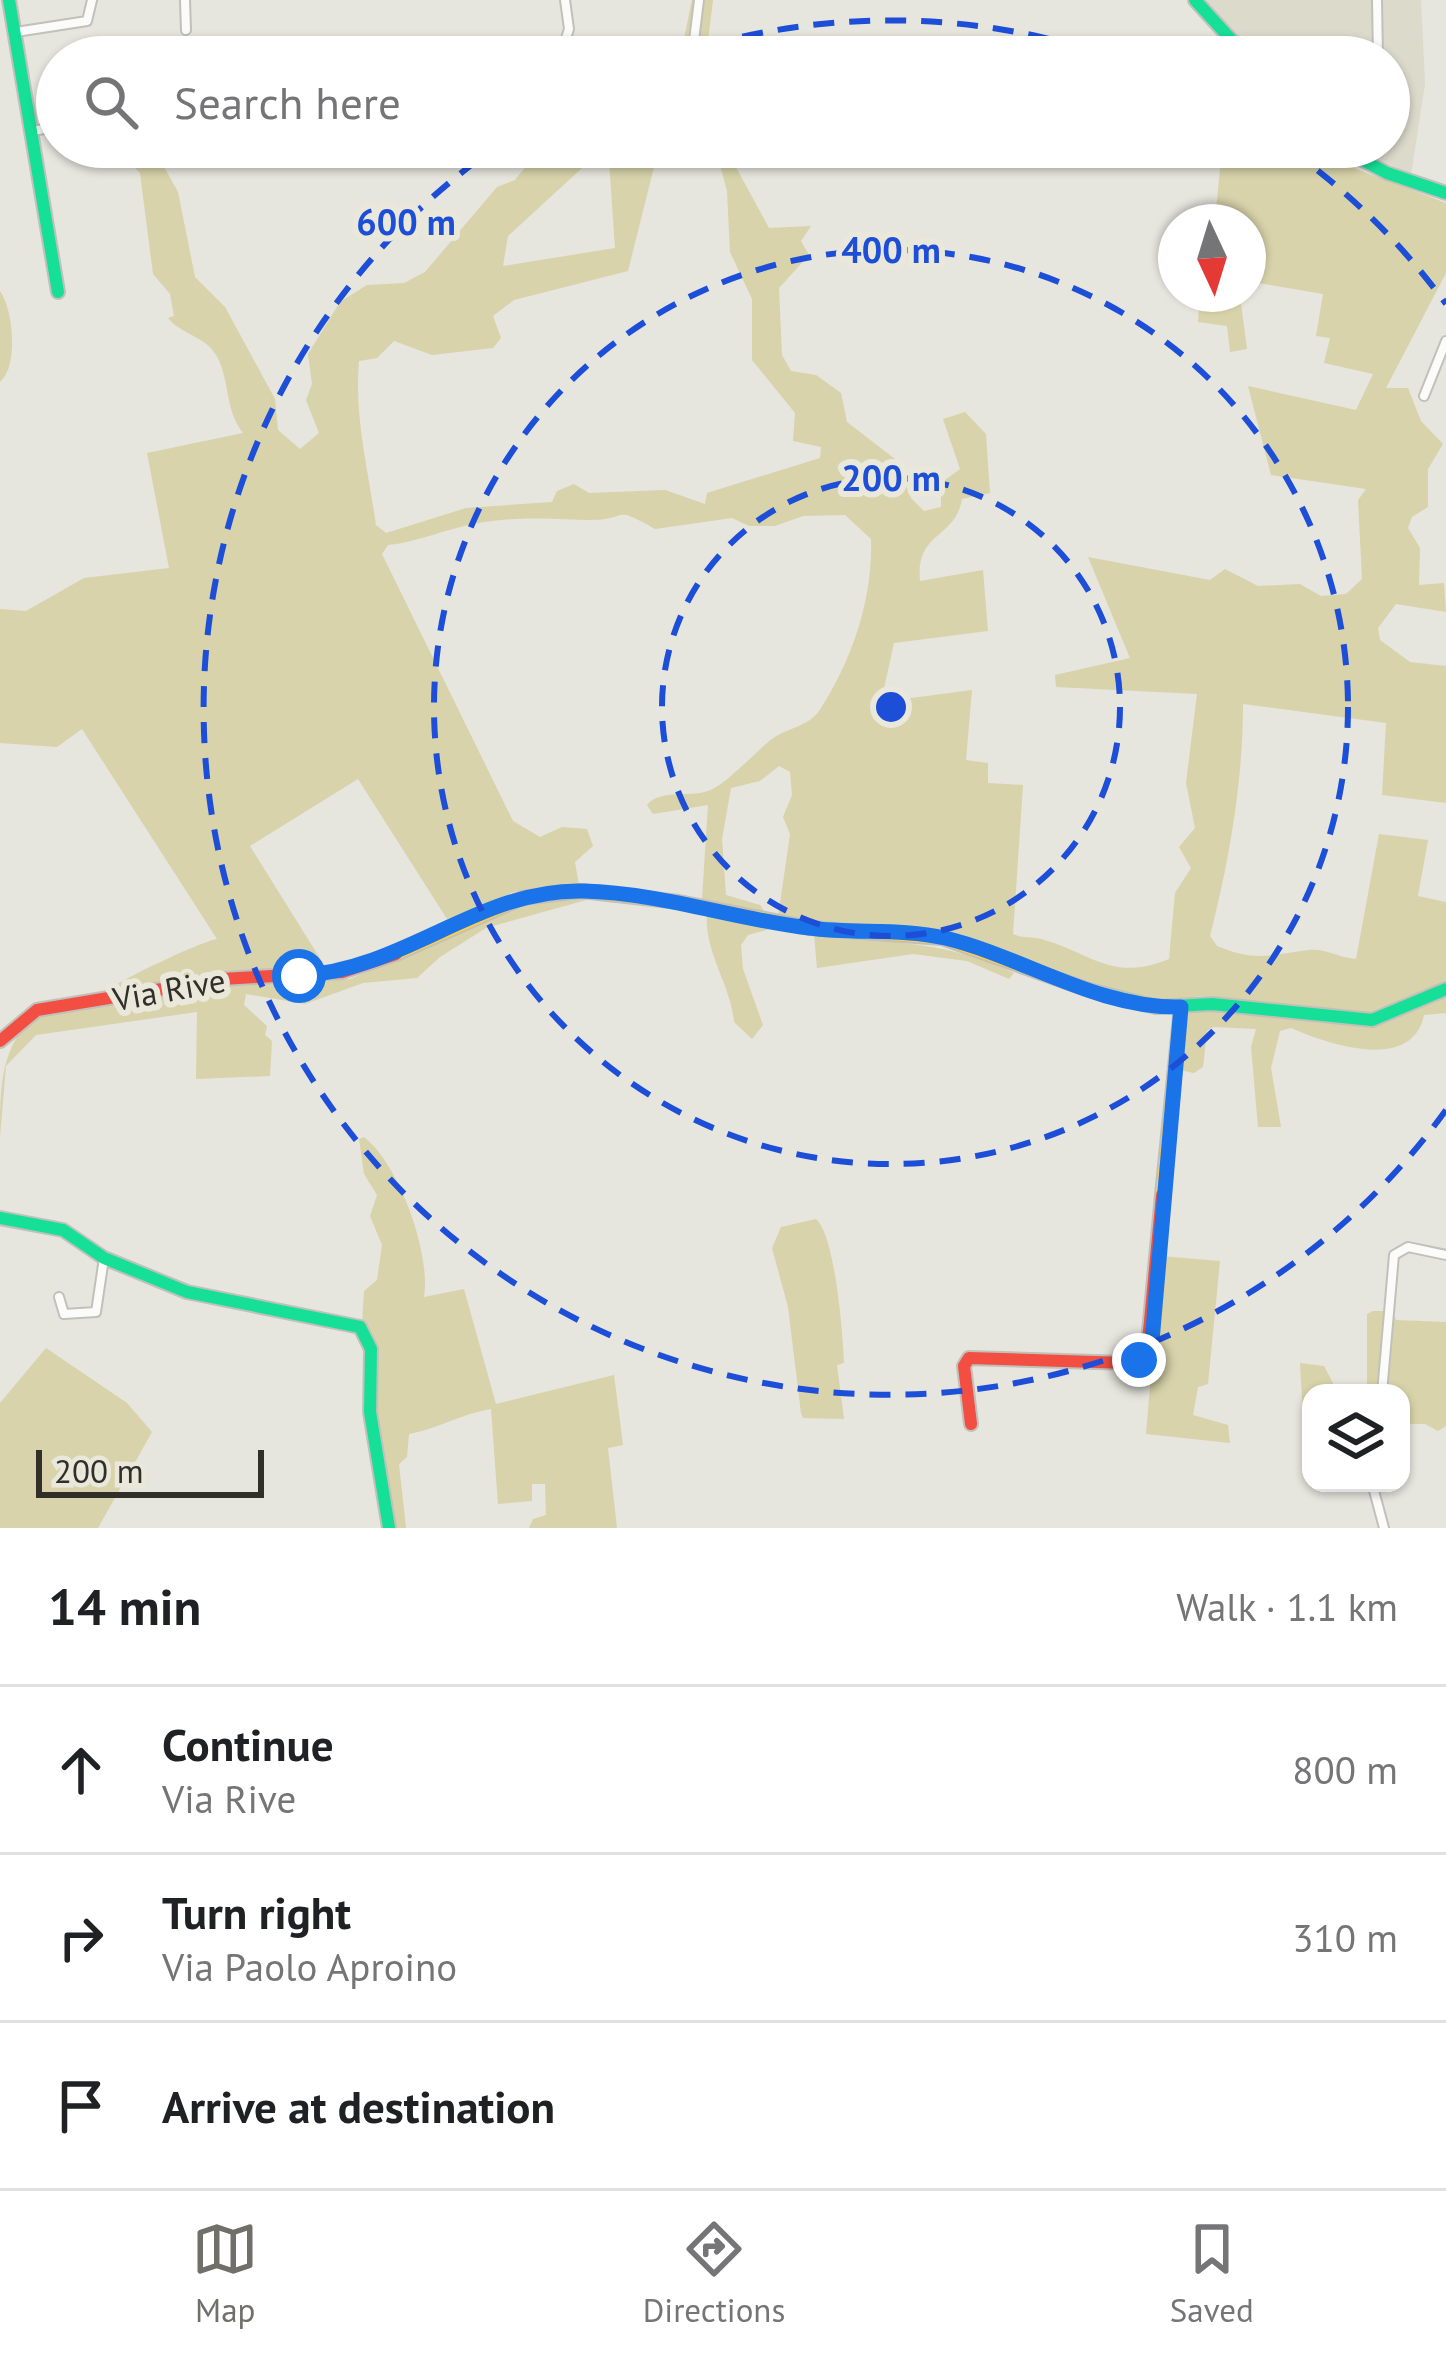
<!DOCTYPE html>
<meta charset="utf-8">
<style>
body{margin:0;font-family:"PT Sans",sans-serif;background:#f2f2f2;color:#202124}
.controls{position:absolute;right:36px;bottom:36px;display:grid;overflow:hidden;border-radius:24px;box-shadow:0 3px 9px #0004}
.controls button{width:108px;height:108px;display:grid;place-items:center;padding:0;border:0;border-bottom:3px solid #e0e0e0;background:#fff;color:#202124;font:60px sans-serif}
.compass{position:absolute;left:1158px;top:204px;width:108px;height:108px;border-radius:50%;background:#fff;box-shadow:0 3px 9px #0004;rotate:176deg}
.scale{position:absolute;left:36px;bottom:30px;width:228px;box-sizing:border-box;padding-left:12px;border:6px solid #302f2a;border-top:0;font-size:33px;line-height:42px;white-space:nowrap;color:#302f2a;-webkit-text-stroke:9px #e9e8db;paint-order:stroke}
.stop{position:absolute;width:36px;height:36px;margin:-27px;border:9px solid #1a73e8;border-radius:50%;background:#fff}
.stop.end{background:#1a73e8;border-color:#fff;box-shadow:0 3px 12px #0008}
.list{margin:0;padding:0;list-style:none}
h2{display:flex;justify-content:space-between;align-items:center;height:156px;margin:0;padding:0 48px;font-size:51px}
h2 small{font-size:39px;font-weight:400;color:#757577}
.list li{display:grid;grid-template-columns:78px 1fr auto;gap:36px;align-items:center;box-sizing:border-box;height:168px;padding:0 48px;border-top:3px solid #e0e0e0}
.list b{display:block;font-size:45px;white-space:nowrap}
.list p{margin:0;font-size:39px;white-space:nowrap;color:#757577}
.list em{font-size:39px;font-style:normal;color:#757577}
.icon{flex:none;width:66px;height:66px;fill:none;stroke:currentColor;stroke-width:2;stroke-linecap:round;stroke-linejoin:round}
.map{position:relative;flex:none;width:1446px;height:1528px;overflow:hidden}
.search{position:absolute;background:#fff;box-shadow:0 3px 9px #0004;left:36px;right:36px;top:36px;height:132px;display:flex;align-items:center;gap:30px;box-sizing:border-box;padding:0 42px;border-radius:66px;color:#757577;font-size:45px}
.sheet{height:660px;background:#fff}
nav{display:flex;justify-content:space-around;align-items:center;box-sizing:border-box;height:168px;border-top:3px solid #e0e0e0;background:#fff;font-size:33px;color:#757577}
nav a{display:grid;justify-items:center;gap:6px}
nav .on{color:#706f69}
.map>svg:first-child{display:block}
.built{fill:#dcdacb}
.green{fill:#d8d3aa}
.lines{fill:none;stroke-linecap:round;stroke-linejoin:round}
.street-casing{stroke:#c1c0bb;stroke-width:12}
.fast-casing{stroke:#c1c0bb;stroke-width:16}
.slow-casing{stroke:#c1c0bb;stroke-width:16}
.jam-casing{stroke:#c1c0bb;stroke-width:16}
.street{stroke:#fbfbfa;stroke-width:8}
.fast{stroke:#16e098;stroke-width:12}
.slow{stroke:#ffcf43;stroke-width:12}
.jam{stroke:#f24e42;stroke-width:12}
.route{stroke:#1a73e8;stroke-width:15}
.ring{fill:none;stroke:#1d4ed8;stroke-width:6;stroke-dasharray:21 15}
.labels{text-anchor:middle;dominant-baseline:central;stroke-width:12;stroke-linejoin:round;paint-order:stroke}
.street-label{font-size:33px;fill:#302f2a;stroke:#e9e8db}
.centre{fill:#1d4ed8;stroke:#e9e8db;stroke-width:6}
.ring-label{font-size:36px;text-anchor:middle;font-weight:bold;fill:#1d4ed8;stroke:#e9e8db;stroke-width:12;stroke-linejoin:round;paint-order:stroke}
</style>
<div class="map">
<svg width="1446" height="1528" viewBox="0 0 1446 1528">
<rect width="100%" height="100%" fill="#e6e5de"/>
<!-- built -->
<polygon class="built" points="1206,0 1421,0 1425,84 1411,175 1353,147 1389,147 1389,57 1258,57"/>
<!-- green -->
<g class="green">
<polygon points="692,0 713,0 706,57 672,57 682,48"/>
<path d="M114,147H153L178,192L195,277L225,307L275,399L278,430L300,449L319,433L306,400L312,384L308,354L340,302L367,285L404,283L425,272L497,187L515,180L541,147H605L508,236L503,266L615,248L608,147H659L628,271L514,300L493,316L501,338L493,348L432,355L394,341L377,358L359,361C354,416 368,469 376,525L386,533L466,508L552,502L557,491L574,484L589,493L665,490L705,504L707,493L820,458L821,447L793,441L795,413L752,360V299L730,252L727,191L715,147H725L769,228L811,226L801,241L809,255L779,288L782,355L791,371L816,375L841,393L847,422L895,459L911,498L924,511L941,507V483L960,469L943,419L965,412L986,434L990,493L962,499C955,540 915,531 920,581L983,570L988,631L894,643L881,702L972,690L966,760L988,763V783L1023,785L1013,934C1023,939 1031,936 1041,939C1090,952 1112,983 1169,959L1175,893L1191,868L1179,847L1195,828L1186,783L1197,694L1056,687L1055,675L1130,658L1088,557L1210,580L1225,569L1258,586L1300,584L1321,596L1346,594L1362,579L1358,500L1366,489L1271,475L1248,386L1356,410L1373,374L1324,363L1330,338L1316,336L1323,294L1258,283L1248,293V222H1215L1222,147H1323L1354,168L1446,203V273L1386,388H1408L1421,421L1443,444L1428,469V507L1412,517L1408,528L1420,548L1419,585L1444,583L1446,612L1396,604L1378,628L1380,640L1410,662L1446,666V803L1382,795L1386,723L1243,704C1243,783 1229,861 1210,936L1217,946C1257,963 1272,954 1309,950C1325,948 1340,958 1356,959L1379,834L1428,840L1418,896L1446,902V981L1367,1013L1202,996L1155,1001L1040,968L966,937L778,917L790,834L783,817L792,795L790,772L779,766L760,781L731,788L722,839L726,895L760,905L766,914L702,899L708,805L653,814L647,805C662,788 688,798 708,791C726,785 755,752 772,739C785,729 809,726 819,711C852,661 873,599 871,539L845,515L803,516L775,526H749L732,518L655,529C609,503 631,521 588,520C546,519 521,516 478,523C448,528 419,542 388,545L382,554L513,821L540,837L562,827L587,829L593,846L575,862L579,885L517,891L447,919L358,779L250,846L326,968L218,971L107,992C114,982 205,940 217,939L82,729L57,747L0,743V609L26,611L84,578L169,568L147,453L243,433C223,407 231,376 214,352C203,336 181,334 168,318L174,316L170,294L153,274L140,173Z"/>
<path d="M0,291C13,309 19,366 0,382Z"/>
<polygon points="1200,294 1246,294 1241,303 1247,349 1230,352 1227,326 1198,322"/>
<path d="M564,898L590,899L486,928L440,957L417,978L363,983L305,1004L246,994L244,1005L267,1026L265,1035L272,1041L270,1076L196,1079L197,1012L36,1035L6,1066L0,1137C0,1089 0,1049 33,1017L220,984L350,979L520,904Z"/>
<path d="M707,914L770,929L748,935L741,945L743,969L763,1025L752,1039L734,1022C731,985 704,952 707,914Z"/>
<path d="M814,935C885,942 950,941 1014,973L1009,979L967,961L913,954L817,968Z"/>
<path d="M1446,996V1013L1424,1015C1412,1074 1325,1043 1291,1028L1280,1031L1271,1068L1281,1127H1258L1251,1047L1256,1029L1213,1027L1207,1031L1203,1067L1194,1073L1179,1070L1183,1012H1241L1367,1026Z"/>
<path d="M364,1137C399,1164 431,1253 424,1297L464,1289L496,1404L614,1375L623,1445L608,1448L617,1528H529L533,1519L546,1515L545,1484H532V1501L498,1504L491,1409C458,1415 440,1428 409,1434L407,1457L399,1464L406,1528H390L362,1325L364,1291L377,1280L382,1245L370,1216L377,1195L364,1174L359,1139Z"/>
<path d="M816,1219C835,1235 843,1334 844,1363L837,1365L844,1419L803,1418L801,1413L788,1307L772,1248L781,1227Z"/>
<polygon points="1161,1256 1220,1261 1208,1384 1198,1387 1193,1415 1228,1425 1230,1443 1146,1434"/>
<polygon points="1373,1311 1392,1311 1396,1320 1446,1322 1446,1426 1438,1431 1425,1424 1401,1424 1401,1393 1367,1393 1367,1314"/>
<polygon points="46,1348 127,1403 152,1432 98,1528 0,1528 0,1403"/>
<polygon points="1300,1363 1324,1366 1334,1385 1346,1393 1311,1393 1311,1415 1303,1415"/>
</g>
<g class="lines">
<defs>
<g id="street">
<polyline points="185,0 186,30"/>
<polyline points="1377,0 1378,57"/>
<polyline points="16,32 87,21 92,0"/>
<polyline points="560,57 569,29 565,0"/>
<polyline points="692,57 699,0"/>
<polyline points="32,131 57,127"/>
<polyline points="1424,396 1446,341"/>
<polyline points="59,1297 64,1314 96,1312 104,1258"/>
<polyline points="1382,1393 1394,1255 1408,1247 1446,1255"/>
<polyline points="1372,1483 1384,1528"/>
</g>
<g id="fast">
<polyline points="9,0 58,292"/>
<polyline points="1195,0 1247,57"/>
<polyline points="1338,147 1387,173 1446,193"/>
<polyline points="1089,990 1156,1007 1212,1004 1372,1020 1446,989"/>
<polyline points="0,1218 63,1230 104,1258 187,1292 360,1327 371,1349 370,1412 389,1528"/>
</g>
<g id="slow">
<polyline points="396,954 522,898 581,891 679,902 810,928 942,938 1089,990"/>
<polyline points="1162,1195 1181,1007"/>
</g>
<g id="jam">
<polyline points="0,1041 37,1010 222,979 342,972 396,954"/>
<polyline points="971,1424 964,1366 969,1358 1127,1363 1147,1352 1162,1195"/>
</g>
</defs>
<!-- street casing -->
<use href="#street" class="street-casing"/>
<!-- fast casing -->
<use href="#fast" class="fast-casing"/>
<!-- slow casing -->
<use href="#slow" class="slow-casing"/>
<!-- jam casing -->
<use href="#jam" class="jam-casing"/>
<!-- street -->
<use href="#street" class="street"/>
<!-- fast -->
<use href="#fast" class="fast"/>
<!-- slow -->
<use href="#slow" class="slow"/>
<!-- jam -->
<use href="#jam" class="jam"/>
</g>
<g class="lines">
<!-- route -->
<path class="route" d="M299,976C408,969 479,888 584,891C661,893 733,919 809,928C854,934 901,928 945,938C1024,957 1097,1009 1181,1007L1152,1341L1139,1360"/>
</g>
<!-- distance rings -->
<g class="ring">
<circle cx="891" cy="707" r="229"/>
<circle cx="891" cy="707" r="457"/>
<path d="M1446 1110A686 686 0 1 1 493 149M673 56A686 686 0 0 1 1109 56M1289 149A686 686 0 0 1 1446 304"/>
</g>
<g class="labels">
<!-- street labels -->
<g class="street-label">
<text transform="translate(169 989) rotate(-10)">Via Rive</text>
</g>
</g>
<circle cx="891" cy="707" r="18" class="centre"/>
<g class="ring-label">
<text x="406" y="235">600 m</text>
<text x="891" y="263">400 m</text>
<text x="891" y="491">200 m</text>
</g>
</svg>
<div class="controls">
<button><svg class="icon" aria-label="layers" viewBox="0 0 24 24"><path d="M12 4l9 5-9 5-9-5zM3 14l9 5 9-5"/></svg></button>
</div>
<svg class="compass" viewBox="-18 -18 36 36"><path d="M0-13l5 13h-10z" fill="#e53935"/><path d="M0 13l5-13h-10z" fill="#757577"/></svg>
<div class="scale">200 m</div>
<div class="stop" style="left:299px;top:976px"></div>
<div class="stop end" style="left:1139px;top:1360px"></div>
<div class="search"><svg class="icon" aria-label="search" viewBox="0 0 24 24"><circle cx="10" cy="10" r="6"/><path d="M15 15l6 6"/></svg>Search here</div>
</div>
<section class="sheet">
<h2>14 min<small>Walk · 1.1 km</small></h2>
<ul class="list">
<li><svg class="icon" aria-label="ahead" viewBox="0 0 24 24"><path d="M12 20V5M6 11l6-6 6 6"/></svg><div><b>Continue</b><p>Via Rive</p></div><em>800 m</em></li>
<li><svg class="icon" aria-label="right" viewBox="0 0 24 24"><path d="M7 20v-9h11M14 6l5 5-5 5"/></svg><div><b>Turn right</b><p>Via Paolo Aproino</p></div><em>310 m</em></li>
<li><svg class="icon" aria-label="arrive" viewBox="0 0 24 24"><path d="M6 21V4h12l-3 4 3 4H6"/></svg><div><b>Arrive at destination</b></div></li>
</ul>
</section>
<nav>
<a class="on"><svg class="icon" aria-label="map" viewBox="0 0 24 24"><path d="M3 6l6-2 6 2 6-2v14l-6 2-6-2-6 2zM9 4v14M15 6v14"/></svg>Map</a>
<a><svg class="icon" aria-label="directions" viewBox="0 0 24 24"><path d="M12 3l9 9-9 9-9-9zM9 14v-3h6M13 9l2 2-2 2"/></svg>Directions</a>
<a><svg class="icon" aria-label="saved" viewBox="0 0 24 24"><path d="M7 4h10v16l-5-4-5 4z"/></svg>Saved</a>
</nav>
